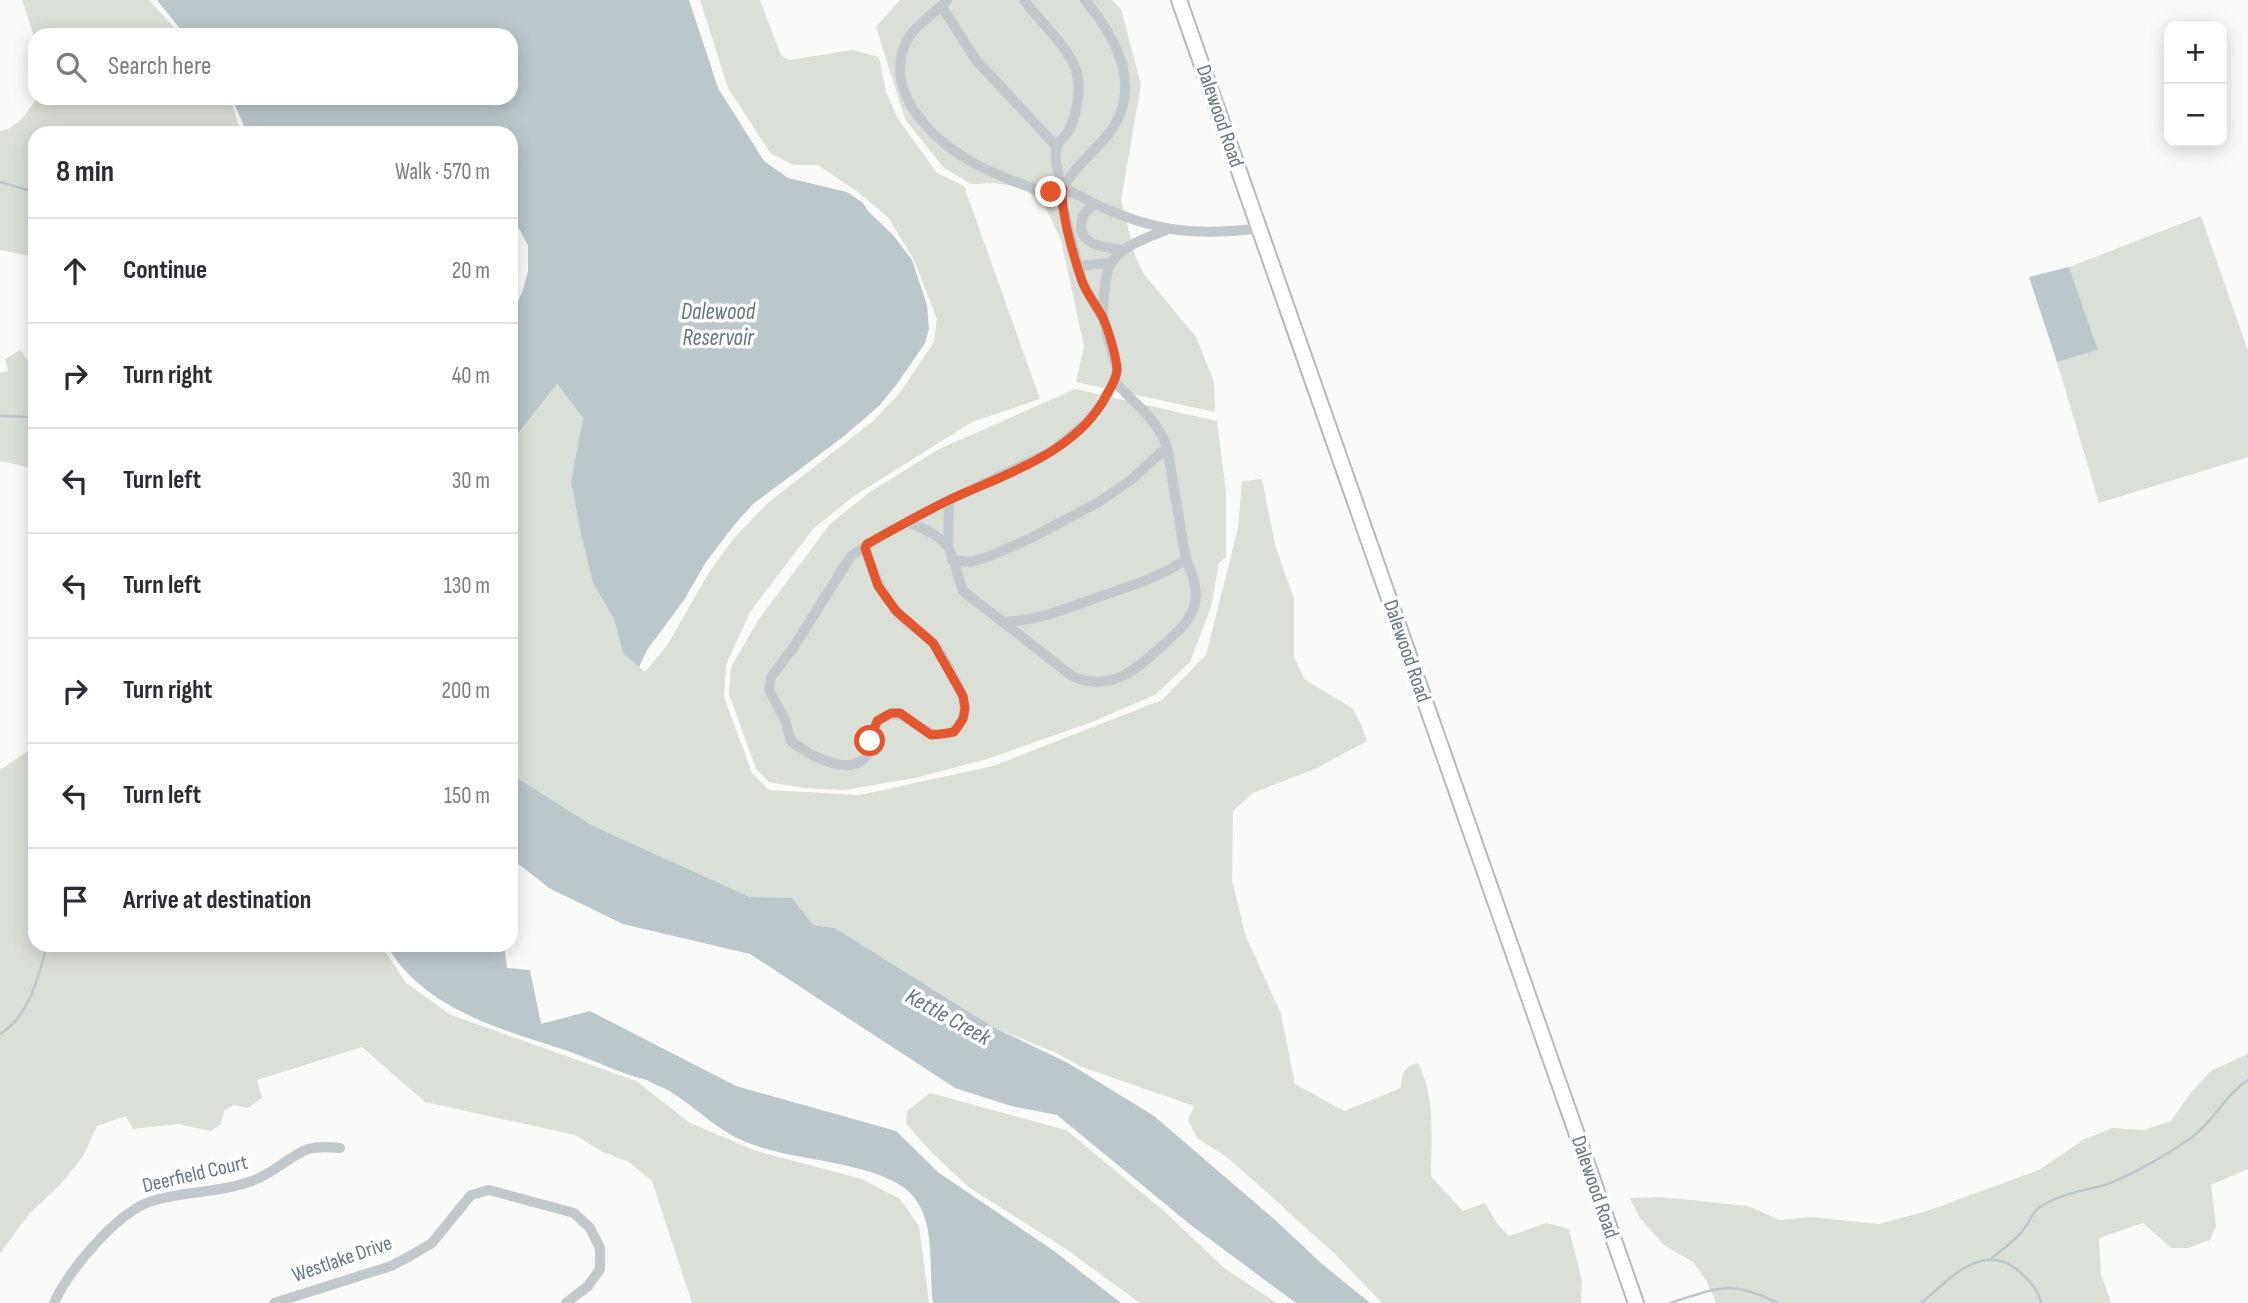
<!DOCTYPE html>
<meta charset="utf-8">
<style>
body{margin:0;font-family:"Sofia Sans Condensed",sans-serif;background:#f2f2f3;color:#2b2b33}
.controls{position:absolute;right:21px;top:21px;display:grid;overflow:hidden;border-radius:14px;box-shadow:0 4px 18px #0003}
.controls button{width:63px;height:63px;display:grid;place-items:center;padding:0;border:0;border-bottom:2px solid #e1e1e2;background:#fff;color:#2b2b33;font:35px sans-serif}
.stop{position:absolute;width:21px;height:21px;margin:-16px;border:5px solid #e4572e;border-radius:50%;background:#fff}
.stop.end{background:#e4572e;border-color:#fff;box-shadow:0 2px 7px #0008}
.list{margin:0;padding:0;list-style:none}
h2{display:flex;justify-content:space-between;align-items:center;height:91px;margin:0;padding:0 28px;font-size:30px}
h2 small{font-size:23px;font-weight:400;color:#7c7c81}
.list li{display:grid;grid-template-columns:46px 1fr auto;gap:21px;align-items:center;box-sizing:border-box;height:105px;padding:0 28px;border-top:2px solid #e1e1e2}
.list b{display:block;font-size:26px;white-space:nowrap}
.list em{font-size:23px;font-style:normal;color:#7c7c81}
.icon{flex:none;width:38px;height:38px;fill:none;stroke:currentColor;stroke-width:2;stroke-linecap:round;stroke-linejoin:round}
.map{position:relative;flex:none;width:2248px;height:1303px;overflow:hidden}
.search{position:absolute;background:#fff;box-shadow:0 4px 18px #0003;left:28px;top:28px;width:490px;height:77px;display:flex;align-items:center;gap:18px;box-sizing:border-box;padding:0 24px;border-radius:21px;color:#7c7c81;font-size:26px}
.panel{position:absolute;background:#fff;box-shadow:0 4px 18px #0003;left:28px;top:126px;width:490px;height:826px;border-radius:21px}
.map>svg:first-child{display:block}
.green{fill:#dadfd7}
.water{fill:#bbc7cb}
.lines{fill:none;stroke-linecap:round;stroke-linejoin:round}
.stream{stroke:#bbc7cb;stroke-width:2.5}
.secondary-casing{stroke:#b3babf;stroke-width:18}
.street{stroke:#c3c8cc;stroke-width:10}
.secondary{stroke:#fff;stroke-width:14}
.route{stroke:#e4572e;stroke-width:9}
.labels{text-anchor:middle;dominant-baseline:central;stroke-width:7;stroke-linejoin:round;paint-order:stroke}
.street-label{font-size:21px;fill:#657683;stroke:#fff}
.water-label{font-size:23px;font-style:italic;fill:#60757c;stroke:#fff}
</style>
<div class="map">
<svg width="2248" height="1303" viewBox="0 0 2248 1303">
<rect width="100%" height="100%" fill="#fafaf8"/>
<!-- green -->
<g class="green">
<polygon points="22,0 149,0 181,35 35,35 35,39"/>
<path d="M700,0H760L781,55L789,60L852,50L879,57L886,92L898,119L937,173L964,186L1040,399L972,422L854,496L813,529L750,612L726,665L724,697L752,773L769,790L860,795L993,766L1162,700L1206,655L1238,528L1242,481L1262,479L1275,545L1294,599V656L1304,679L1352,708L1360,722L1367,741L1317,768L1253,793L1233,811L1232,880L1245,934L1281,1014L1295,1084L1344,1111L1401,1088C1402,1074 1403,1067 1418,1063C1436,1097 1431,1139 1431,1176L1463,1211L1485,1203L1498,1225L1509,1236L1547,1223L1569,1229L1582,1281L1581,1303H1382L1333,1252L1227,1157L1197,1138L1188,1120L1194,1106L1082,1067L1054,1052L993,1027L835,928L813,925L792,898L750,897L593,826L511,774V444L557,384L583,418L571,481L593,583L614,619L623,653L645,672L668,644L708,574L734,538L769,502L872,422L899,394L934,342L937,319L914,260L888,217L859,193L818,165H794L771,154L728,88Z"/>
<polygon points="900,0 1112,0 1121,9 1141,85 1121,200 1135,255 1143,273 1196,337 1214,382 1215,412 1076,382 1084,346 1061,240 1043,202 1022,188 996,183 971,184 944,168 905,119 876,27"/>
<path d="M36,98H230L241,133H35V257L0,250V131C16,129 29,112 36,98Z"/>
<polygon points="2201,216 2248,351 2248,457 2099,503 2057,362 2098,350 2069,267"/>
<polygon points="20,350 29,362 35,361 35,469 0,461 0,373 8,371 5,359"/>
<polygon points="1075,389 1217,421 1226,493 1226,557 1219,563 1211,607 1190,662 1155,695 1092,722 987,759 915,778 844,790 803,788 769,782 756,769 729,694 731,667 759,619 830,524 870,492 939,449"/>
<polygon points="35,746 35,945 381,945 406,983 451,1015 636,1081 690,1123 756,1151 862,1179 900,1199 919,1226 929,1303 692,1303 652,1181 629,1162 601,1151 575,1135 425,1102 362,1047 257,1080 262,1098 248,1108 234,1105 224,1111 221,1124 211,1131 178,1124 133,1129 126,1116 97,1126 83,1156 60,1185 30,1213 0,1253 0,770"/>
<polygon points="2248,1054 2248,1169 2211,1185 2216,1226 2210,1240 2188,1248 2171,1248 2143,1223 2099,1238 2101,1274 2111,1303 1716,1303 1706,1280 1693,1262 1665,1246 1640,1218 1630,1198 1661,1197 1748,1206 1780,1220 1812,1217 1879,1224 1927,1211 2039,1170 2083,1140 2112,1128 2144,1130 2171,1121 2192,1091 2212,1070"/>
<polygon points="930,1093 1066,1130 1164,1211 1224,1268 1277,1303 1140,1303 1063,1247 970,1188 931,1152 906,1123 907,1111"/>
</g>
<!-- water -->
<g class="water">
<polygon points="157,0 689,0 718,88 764,161 788,178 847,192 863,203 868,211 893,235 912,260 927,305 929,329 925,343 897,384 879,406 843,437 753,504 735,524 706,562 684,600 647,650 639,667 623,653 614,619 593,583 581,534 571,481 583,418 557,384 511,443 511,317 523,290 528,271 528,246 520,230 511,221 511,133 247,133 232,98 511,98 511,35 185,35"/>
<polygon points="2069,267 2098,350 2057,362 2029,277"/>
<polygon points="511,774 593,826 750,897 792,898 813,925 835,928 993,1027 1068,1063 1154,1116 1273,1218 1322,1264 1370,1303 1296,1303 1192,1226 1057,1115 1011,1106 955,1088 750,954 623,924 549,888 511,858"/>
<path d="M387,945H504L507,968L530,970L541,1024L590,1011L736,1086L896,1131L939,1173L1054,1251L1121,1303H933C928,1269 937,1223 912,1195C901,1182 876,1173 860,1169C822,1158 783,1157 746,1142C716,1130 694,1105 666,1089C660,1086 653,1084 647,1080C617,1073 591,1058 562,1049C499,1029 421,1007 387,945Z"/>
</g>
<g class="lines">
<!-- stream -->
<g class="stream">
<polyline points="0,182 35,192"/>
<polyline points="0,416 35,417"/>
<path d="M0,1034C29,1017 39,975 47,945"/>
<path d="M1992,1258C2003,1249 2016,1240 2024,1229C2030,1222 2032,1212 2040,1207C2058,1195 2081,1191 2101,1186C2126,1179 2170,1153 2192,1137C2214,1121 2225,1095 2248,1080"/>
<path d="M1670,1303C1718,1288 1730,1279 1778,1303"/>
<path d="M1921,1303C1949,1280 1983,1239 2020,1272C2029,1280 2039,1290 2041,1303"/>
</g>
<defs>
<polyline id="secondary" points="1179,0 1636,1303"/>
</defs>
<!-- secondary casing -->
<use href="#secondary" class="secondary-casing"/>
<!-- street -->
<g class="street">
<path d="M947,0C936,13 918,22 909,37C876,93 942,151 990,171C1006,178 1034,191 1051,192C1056,192 1060,188 1066,190C1076,193 1086,199 1095,204"/>
<path d="M1024,0C1039,21 1068,46 1076,70C1082,87 1077,112 1070,128C1067,135 1060,140 1057,146C1053,159 1059,176 1063,189"/>
<polyline points="942,7 976,60 1057,147"/>
<path d="M1123,250C1114,248 1103,248 1094,244C1074,235 1079,214 1095,204C1153,231 1196,237 1259,228"/>
<polyline points="1078,266 1109,263"/>
<path d="M1103,319C1104,258 1109,252 1166,230"/>
<path d="M1114,381C1133,402 1158,420 1167,447"/>
<path d="M909,522C921,528 940,535 948,547C955,558 958,579 963,591L1072,676C1110,693 1136,670 1163,645C1175,634 1188,624 1194,607C1199,591 1193,574 1186,560L1167,447L1132,479L1099,502L1031,538L988,557L970,562L952,560"/>
<polyline points="948,547 949,500"/>
<path d="M865,548C873,571 880,591 896,610C906,622 920,631 932,642C940,649 962,691 964,702C966,712 963,719 958,727C953,732 951,733 944,734C919,739 907,703 883,718C876,722 874,727 871,735C870,740 870,750 867,755C851,779 807,754 791,741L785,720L769,690L771,677L793,648L851,556L884,534L947,501L1052,451L1088,421L1104,401L1114,381L1117,371L1103,319L1082,281L1061,198C1066,173 1090,156 1106,137C1145,90 1118,40 1085,0"/>
<path d="M1003,622C1036,621 1065,609 1096,598C1128,587 1157,578 1186,560"/>
<path d="M54,1303C69,1270 117,1212 152,1201C185,1191 220,1193 252,1181C273,1174 288,1157 308,1149C318,1146 329,1147 340,1148"/>
<polyline points="274,1303 391,1266 410,1256 432,1243 471,1195 489,1190 574,1213 590,1228 600,1248 600,1269 588,1286 566,1303"/>
</g>
<!-- secondary -->
<use href="#secondary" class="secondary"/>
</g>
<g class="lines">
<!-- route -->
<path class="route" d="M870,741L877,721L891,713H900L931,735L941,734L954,732L963,719L965,708L963,696L933,643L896,611L878,586L865,548L867,544C893,530 920,514 947,501C1002,475 1078,453 1107,394C1111,387 1117,378 1117,370C1117,358 1108,329 1103,318C1097,306 1087,295 1082,281C1075,261 1059,209 1063,189L1051,192"/>
</g>
<g class="labels">
<!-- street labels -->
<g class="street-label">
<text transform="translate(1220 116) rotate(71)">Dalewood Road</text>
<text transform="translate(1407 651) rotate(71)">Dalewood Road</text>
<text transform="translate(195 1174) rotate(-13)">Deerfield Court</text>
<text transform="translate(1595 1187) rotate(71)">Dalewood Road</text>
<text transform="translate(342 1259) rotate(-19)">Westlake Drive</text>
</g>
<!-- water labels -->
<g class="water-label">
<text x="718" y="312">Dalewood<tspan x="718" dy="26">Reservoir</tspan></text>
<text transform="translate(948 1017) rotate(29)">Kettle Creek</text>
</g>
</g>
</svg>
<div class="controls">
<button>+</button>
<button>−</button>
</div>
<div class="stop" style="left:870px;top:741px"></div>
<div class="stop end" style="left:1051px;top:192px"></div>
<div class="search"><svg class="icon" aria-label="search" viewBox="0 0 24 24"><circle cx="10" cy="10" r="6"/><path d="M15 15l6 6"/></svg>Search here</div>
<section class="panel">
<h2>8 min<small>Walk · 570 m</small></h2>
<ul class="list">
<li><svg class="icon" aria-label="ahead" viewBox="0 0 24 24"><path d="M12 20V5M6 11l6-6 6 6"/></svg><div><b>Continue</b></div><em>20 m</em></li>
<li><svg class="icon" aria-label="right" viewBox="0 0 24 24"><path d="M7 20v-9h11M14 6l5 5-5 5"/></svg><div><b>Turn right</b></div><em>40 m</em></li>
<li><svg class="icon" aria-label="left" viewBox="0 0 24 24"><path d="M17 20v-9H6M10 6l-5 5 5 5"/></svg><div><b>Turn left</b></div><em>30 m</em></li>
<li><svg class="icon" aria-label="left" viewBox="0 0 24 24"><path d="M17 20v-9H6M10 6l-5 5 5 5"/></svg><div><b>Turn left</b></div><em>130 m</em></li>
<li><svg class="icon" aria-label="right" viewBox="0 0 24 24"><path d="M7 20v-9h11M14 6l5 5-5 5"/></svg><div><b>Turn right</b></div><em>200 m</em></li>
<li><svg class="icon" aria-label="left" viewBox="0 0 24 24"><path d="M17 20v-9H6M10 6l-5 5 5 5"/></svg><div><b>Turn left</b></div><em>150 m</em></li>
<li><svg class="icon" aria-label="arrive" viewBox="0 0 24 24"><path d="M6 21V4h12l-3 4 3 4H6"/></svg><div><b>Arrive at destination</b></div></li>
</ul>
</section>
</div>
